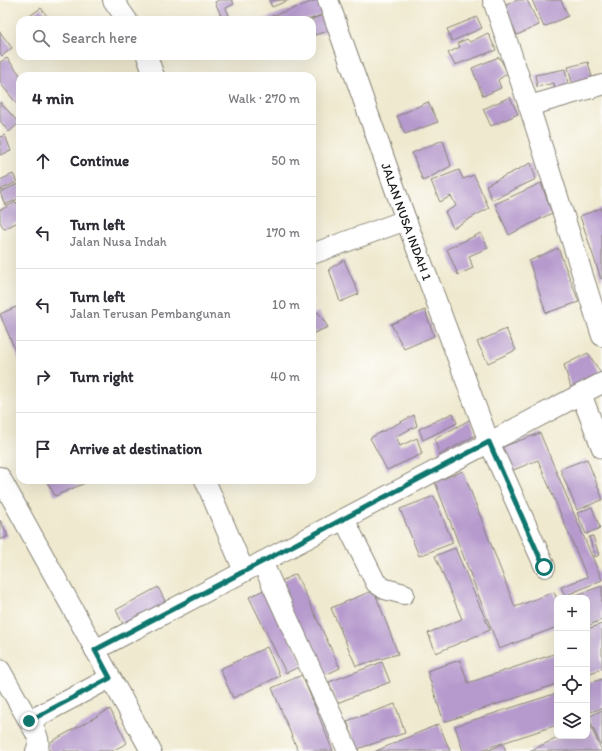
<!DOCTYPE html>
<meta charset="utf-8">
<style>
body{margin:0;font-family:Itim,sans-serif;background:#f7f7f7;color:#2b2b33}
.controls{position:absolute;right:12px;bottom:12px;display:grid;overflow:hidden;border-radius:8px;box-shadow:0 4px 16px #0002}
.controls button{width:36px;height:36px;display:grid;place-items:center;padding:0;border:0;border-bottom:1px solid #e1e1e2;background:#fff;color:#2b2b33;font:20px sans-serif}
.stop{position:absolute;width:12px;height:12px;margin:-9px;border:3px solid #0f766e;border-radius:50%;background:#fff}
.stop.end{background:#0f766e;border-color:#fff;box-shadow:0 1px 4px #0008}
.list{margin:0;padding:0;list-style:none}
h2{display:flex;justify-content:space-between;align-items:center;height:52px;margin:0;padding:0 16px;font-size:17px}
h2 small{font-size:13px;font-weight:400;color:#7c7c81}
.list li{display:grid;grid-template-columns:26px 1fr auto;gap:12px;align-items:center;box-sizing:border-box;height:72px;padding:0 16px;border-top:1px solid #e1e1e2}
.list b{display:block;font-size:15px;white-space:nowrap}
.list p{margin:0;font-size:13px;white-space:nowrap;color:#7c7c81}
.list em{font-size:13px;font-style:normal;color:#7c7c81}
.icon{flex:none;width:22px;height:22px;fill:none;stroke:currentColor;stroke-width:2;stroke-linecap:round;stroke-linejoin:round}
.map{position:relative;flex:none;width:602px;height:751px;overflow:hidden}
.search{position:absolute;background:#fff;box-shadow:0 4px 16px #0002;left:16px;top:16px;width:300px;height:44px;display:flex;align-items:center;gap:10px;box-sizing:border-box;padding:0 14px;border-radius:12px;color:#7c7c81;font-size:15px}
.panel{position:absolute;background:#fff;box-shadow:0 4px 16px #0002;left:16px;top:72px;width:300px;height:412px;border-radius:12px}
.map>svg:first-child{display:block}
.building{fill:#b69acd}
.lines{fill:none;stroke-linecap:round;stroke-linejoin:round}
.minor-casing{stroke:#868276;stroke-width:22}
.minor{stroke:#fff;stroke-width:20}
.route{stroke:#0f766e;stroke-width:5}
.labels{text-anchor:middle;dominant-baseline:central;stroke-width:3.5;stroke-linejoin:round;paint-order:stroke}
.street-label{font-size:13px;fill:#1c1c1c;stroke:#fdfcf7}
</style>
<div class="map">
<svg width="602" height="751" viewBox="0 0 602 751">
<rect width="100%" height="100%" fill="#fdfcf7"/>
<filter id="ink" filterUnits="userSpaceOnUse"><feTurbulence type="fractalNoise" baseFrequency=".025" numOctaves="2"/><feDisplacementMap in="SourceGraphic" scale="8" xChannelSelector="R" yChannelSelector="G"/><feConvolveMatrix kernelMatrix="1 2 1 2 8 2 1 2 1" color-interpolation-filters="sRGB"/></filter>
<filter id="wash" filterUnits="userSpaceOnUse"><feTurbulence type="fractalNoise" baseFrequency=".012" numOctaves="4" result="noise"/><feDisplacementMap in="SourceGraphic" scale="16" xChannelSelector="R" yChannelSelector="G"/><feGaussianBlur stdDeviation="0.9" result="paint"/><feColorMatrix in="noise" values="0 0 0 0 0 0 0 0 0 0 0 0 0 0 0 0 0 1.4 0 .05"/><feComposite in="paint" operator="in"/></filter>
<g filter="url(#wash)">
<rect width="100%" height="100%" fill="#efe9cf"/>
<g id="blocks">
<!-- building -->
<g class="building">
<polygon points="219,0 232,0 234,4 226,8 229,15 222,18 215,2"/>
<polygon points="269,0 289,0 272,7"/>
<polygon points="317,0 327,0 332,11 308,20 261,20"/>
<polygon points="517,0 527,0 539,25 517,35 504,6"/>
<polygon points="532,0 561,0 568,16 544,27"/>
<polygon points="41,8 50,20 30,20 28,17"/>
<polygon points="331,12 337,28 312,36 312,19"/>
<polygon points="477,17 482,28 452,41 447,29"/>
<polygon points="0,32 12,48 2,56 0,53"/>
<polygon points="488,33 496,50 455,65 448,53 460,47 458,43 467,39 470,42"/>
<polygon points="499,57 508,73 498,80 501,88 483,96 472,68"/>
<polygon points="7,58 21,76 20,102 17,104 0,83 0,62"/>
<polygon points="588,62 594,85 574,90 568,67"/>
<polygon points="565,69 570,92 556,95 554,83 537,87 535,75"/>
<polygon points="510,97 518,114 491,126 483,109"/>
<polygon points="0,102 19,123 9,132 0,121"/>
<polygon points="428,102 438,122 405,134 397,116"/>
<polygon points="5,135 11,151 0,155 0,137"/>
<polygon points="443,140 451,166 423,181 412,153"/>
<polygon points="531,163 536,179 492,200 486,185"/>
<polygon points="459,170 463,179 474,175 489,208 453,228 445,212 456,206 451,196 440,202 431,181"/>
<polygon points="13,174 17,182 0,190 0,180"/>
<polygon points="541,183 552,213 509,235 495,204"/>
<polygon points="18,184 20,188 20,198 5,205 0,192"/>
<polygon points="16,202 20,209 20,221 4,229 0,222 0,210"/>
<polygon points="602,208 602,279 601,279 580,216"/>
<polygon points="481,233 488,248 469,256 473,268 458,275 447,249"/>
<polygon points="558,248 579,302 546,313 529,261"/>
<polygon points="344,260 359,294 340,302 329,269"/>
<polygon points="16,307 20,315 20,362 0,314"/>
<polygon points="425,310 434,336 404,349 391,324"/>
<polygon points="318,312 328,327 312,334 312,315"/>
<polygon points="506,329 516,350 488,363 477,342"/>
<polygon points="588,353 602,375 572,391 564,365"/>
<polygon points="453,413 457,423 423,440 419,429"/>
<polygon points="414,415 417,426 396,436 400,446 417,438 422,454 387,470 370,438"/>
<polygon points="471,419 476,435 439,455 435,439"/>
<polygon points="540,433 602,580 565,596 561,587 587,577 538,460 506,473 497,449"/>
<polygon points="587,459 602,497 602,500 577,510 560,469"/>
<polygon points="463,471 515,607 554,592 557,599 557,627 499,649 435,482"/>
<polygon points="46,480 92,480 55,496"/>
<polygon points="434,496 453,543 419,556 400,509"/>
<polygon points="592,507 600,528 586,534 577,513"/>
<polygon points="0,520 8,536 0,540"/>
<polygon points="593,536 599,555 595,557 589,537"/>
<polygon points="455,548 490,630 436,653 428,633 462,619 435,556"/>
<polygon points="296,574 340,668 321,677 277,583"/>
<polygon points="602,586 602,620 587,626 587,598 568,598"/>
<polygon points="158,587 168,607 126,630 116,610"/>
<polygon points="266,589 303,665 286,673 249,597"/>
<polygon points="374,590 398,654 356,666 331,608"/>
<polygon points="602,624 602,669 587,674 587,629"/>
<polygon points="267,647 280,676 233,698 220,669"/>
<polygon points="557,653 557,684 444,722 427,671 460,660 468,683"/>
<polygon points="382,662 390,682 337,703 329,682"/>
<polygon points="302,675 333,751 298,751 272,688"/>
<polygon points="602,679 602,708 588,713 587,684"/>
<polygon points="557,693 557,725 478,751 463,751 455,726"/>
<polygon points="395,704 405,733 357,749 347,721"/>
<polygon points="110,709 127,743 112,751 50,751 47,744"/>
<polygon points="602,710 602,744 601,745 588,717"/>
<polygon points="589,723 602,751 529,751 562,736 587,736 587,724"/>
<polygon points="439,724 450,751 376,751"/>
<polygon points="503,744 506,751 487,751"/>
</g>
</g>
</g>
<g filter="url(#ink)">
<use href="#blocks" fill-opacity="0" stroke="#868276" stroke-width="1"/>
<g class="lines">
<defs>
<g id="minor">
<polyline points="113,0 127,20"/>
<path id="s1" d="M328,0L406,220L489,442L545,567"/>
<polyline points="493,0 529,106 602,336"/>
<polyline points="147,56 154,76"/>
<polyline points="529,106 602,85"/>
<polyline points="312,254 406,220"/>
<polyline points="581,394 602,448"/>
<polyline points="0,477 151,751"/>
<polyline points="205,480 244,571"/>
<polyline points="344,519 376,583 385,589 404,594"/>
<polyline points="262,562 348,751"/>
<polyline points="95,650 602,383"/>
<polyline points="0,670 29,721"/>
<path d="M36,751C43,741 34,730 29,721L110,678"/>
</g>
</defs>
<!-- minor casing -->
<use href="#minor" class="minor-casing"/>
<!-- minor -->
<use href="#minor" class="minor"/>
</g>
</g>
<g class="lines" filter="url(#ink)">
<!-- route -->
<polyline class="route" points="29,721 110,678 95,650 489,442 544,567"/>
</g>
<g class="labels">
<!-- street labels -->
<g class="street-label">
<text stroke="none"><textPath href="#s1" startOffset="235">JALAN NUSA INDAH 1</textPath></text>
</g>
</g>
</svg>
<div class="controls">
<button>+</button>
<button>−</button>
<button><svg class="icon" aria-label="locate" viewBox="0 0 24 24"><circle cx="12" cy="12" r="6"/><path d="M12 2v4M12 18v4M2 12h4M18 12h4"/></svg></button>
<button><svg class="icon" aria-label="layers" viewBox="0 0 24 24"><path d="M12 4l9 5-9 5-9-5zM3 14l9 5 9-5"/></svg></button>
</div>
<div class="stop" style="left:544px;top:567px"></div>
<div class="stop end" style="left:29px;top:721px"></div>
<div class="search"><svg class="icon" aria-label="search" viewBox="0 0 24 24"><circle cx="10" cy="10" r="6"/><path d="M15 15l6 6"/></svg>Search here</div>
<section class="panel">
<h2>4 min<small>Walk · 270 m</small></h2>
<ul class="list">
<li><svg class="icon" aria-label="ahead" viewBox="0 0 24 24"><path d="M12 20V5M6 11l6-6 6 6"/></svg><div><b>Continue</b></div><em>50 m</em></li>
<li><svg class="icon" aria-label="left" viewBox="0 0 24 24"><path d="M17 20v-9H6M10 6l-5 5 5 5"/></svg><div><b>Turn left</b><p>Jalan Nusa Indah</p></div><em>170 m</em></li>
<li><svg class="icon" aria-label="left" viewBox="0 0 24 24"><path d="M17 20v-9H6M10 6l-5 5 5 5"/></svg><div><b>Turn left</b><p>Jalan Terusan Pembangunan</p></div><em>10 m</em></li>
<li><svg class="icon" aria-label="right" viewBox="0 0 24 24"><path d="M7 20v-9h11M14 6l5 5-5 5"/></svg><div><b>Turn right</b></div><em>40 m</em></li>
<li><svg class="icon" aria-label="arrive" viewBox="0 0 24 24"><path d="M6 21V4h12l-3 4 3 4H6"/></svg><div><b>Arrive at destination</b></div></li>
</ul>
</section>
</div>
